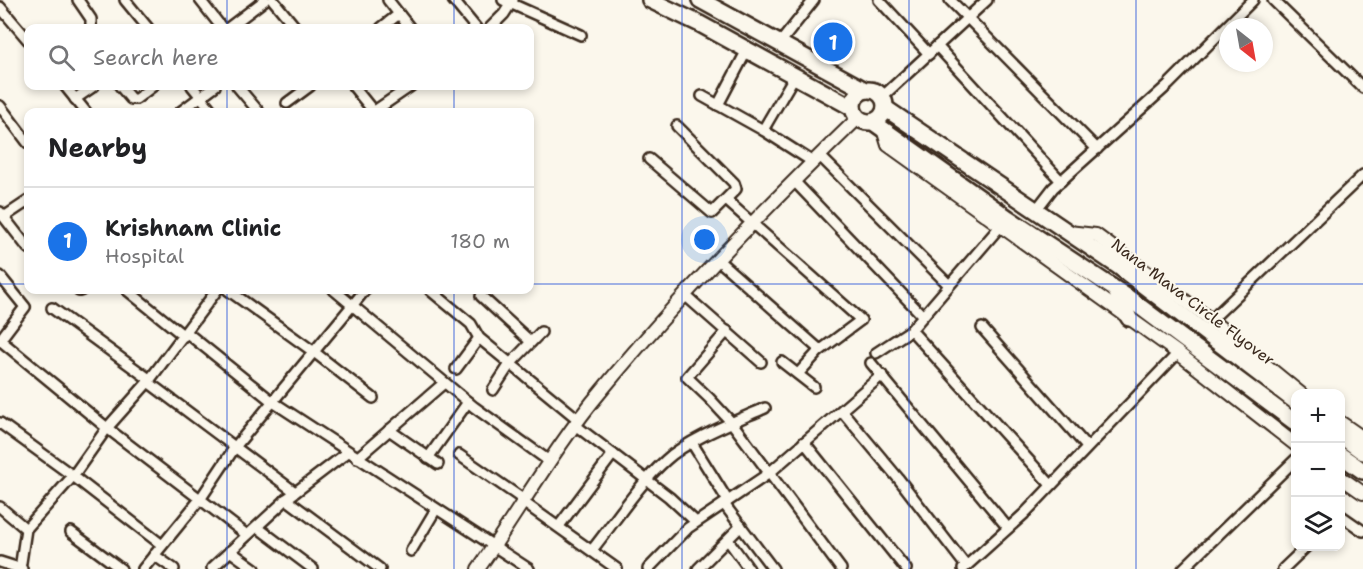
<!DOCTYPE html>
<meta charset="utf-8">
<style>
body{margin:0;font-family:"Shantell Sans",sans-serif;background:#f2f2f2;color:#202124}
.controls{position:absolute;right:18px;bottom:18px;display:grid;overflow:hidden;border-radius:12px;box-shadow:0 3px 9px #0003}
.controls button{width:54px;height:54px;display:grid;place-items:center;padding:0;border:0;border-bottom:2px solid #e0e0e0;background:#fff;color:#202124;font:30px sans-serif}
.compass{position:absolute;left:1219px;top:18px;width:54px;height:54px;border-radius:50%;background:#fff;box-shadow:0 3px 9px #0003;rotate:149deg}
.you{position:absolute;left:705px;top:240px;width:21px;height:21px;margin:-15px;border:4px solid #fff;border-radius:50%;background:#1a73e8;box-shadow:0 0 0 9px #1a73e833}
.badge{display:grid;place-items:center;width:39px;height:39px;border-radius:50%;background:#1a73e8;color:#fff;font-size:20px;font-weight:700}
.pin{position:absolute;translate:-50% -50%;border:3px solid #fff;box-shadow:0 2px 6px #0006}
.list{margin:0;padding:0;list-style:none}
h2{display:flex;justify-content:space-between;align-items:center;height:78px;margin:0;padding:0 24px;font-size:26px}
h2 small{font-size:20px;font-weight:400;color:#757577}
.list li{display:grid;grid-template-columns:39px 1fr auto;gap:18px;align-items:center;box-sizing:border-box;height:108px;padding:0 24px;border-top:2px solid #e0e0e0}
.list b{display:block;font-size:22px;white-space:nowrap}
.list p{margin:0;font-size:20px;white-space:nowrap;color:#757577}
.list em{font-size:20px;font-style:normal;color:#757577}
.icon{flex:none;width:33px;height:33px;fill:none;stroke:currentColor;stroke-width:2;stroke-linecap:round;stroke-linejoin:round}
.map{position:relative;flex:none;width:1363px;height:569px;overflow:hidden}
.search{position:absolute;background:#fff;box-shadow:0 3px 9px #0003;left:24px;top:24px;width:510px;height:66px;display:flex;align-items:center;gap:15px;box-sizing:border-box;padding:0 21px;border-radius:12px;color:#757577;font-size:22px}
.panel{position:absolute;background:#fff;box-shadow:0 3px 9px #0003;left:24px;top:108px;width:510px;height:186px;border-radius:12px}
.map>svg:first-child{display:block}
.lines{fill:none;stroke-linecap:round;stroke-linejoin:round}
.minor-casing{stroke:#3b2a1e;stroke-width:14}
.tertiary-casing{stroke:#3b2a1e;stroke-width:16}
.trunk-casing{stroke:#3b2a1e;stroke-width:20}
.minor{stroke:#fbf7ec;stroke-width:9}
.tertiary{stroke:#fbf7ec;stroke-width:12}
.trunk{stroke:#fbf7ec;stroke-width:15}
.grid{fill:none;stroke:#1d4ed8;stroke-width:1.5;stroke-opacity:0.55}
.labels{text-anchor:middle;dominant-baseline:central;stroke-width:4.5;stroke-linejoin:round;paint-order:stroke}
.street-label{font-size:16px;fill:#3b2a1e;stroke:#fbf7ec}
</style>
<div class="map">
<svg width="1363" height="569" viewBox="0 0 1363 569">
<rect width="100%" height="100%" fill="#fbf7ec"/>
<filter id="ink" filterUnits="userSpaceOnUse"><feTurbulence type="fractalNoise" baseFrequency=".0167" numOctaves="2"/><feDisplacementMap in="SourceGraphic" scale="12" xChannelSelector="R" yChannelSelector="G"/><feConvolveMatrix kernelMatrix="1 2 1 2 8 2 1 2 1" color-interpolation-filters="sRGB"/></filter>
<g filter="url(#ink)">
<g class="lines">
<defs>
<g id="minor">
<polyline points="78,0 91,19 91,28"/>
<polyline points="125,0 148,28"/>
<polyline points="200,0 222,28"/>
<polyline points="273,0 296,28"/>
<polyline points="388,0 410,28"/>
<polyline points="453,0 476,28"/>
<polyline points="503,0 581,35"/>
<polyline points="879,0 929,54"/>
<polyline points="950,0 1097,149"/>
<polyline points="1273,0 1363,88"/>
<polyline points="0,7 28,40"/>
<polyline points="228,28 265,0"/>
<polyline points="381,28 399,14"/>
<polyline points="490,28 504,14 513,0"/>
<polyline points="780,43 814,0"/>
<polyline points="937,46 1061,181"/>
<polyline points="65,86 86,112"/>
<polyline points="120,86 131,99 136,99 153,86"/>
<polyline points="192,86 213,112"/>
<polyline points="237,86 259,112"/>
<polyline points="353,86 374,112"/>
<polyline points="702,96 763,130 794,77"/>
<polyline points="882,97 987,0"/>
<polyline points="75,99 94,86"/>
<polyline points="287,103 310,86"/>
<polyline points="718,105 747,50"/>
<polyline points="0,106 28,143"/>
<polyline points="180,112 215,86"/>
<polyline points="373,112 411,86"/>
<polyline points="763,130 813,162"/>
<polyline points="820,156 949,285"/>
<polyline points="649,159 712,213 736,189 734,183 677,126"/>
<polyline points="794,181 923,316"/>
<polyline points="726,200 861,320 818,352 798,374"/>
<polyline points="1036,210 1053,188 1168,85 1253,0"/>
<polyline points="0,212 28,248"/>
<polyline points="4,217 28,201"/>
<polyline points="718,260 820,350"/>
<polyline points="0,276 25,307 0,340"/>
<polyline points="127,290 184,336"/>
<polyline points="228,290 314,352 373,398"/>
<polyline points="334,290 474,407 549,461"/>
<polyline points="430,290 471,324 479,338 579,420"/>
<polyline points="79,291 82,290"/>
<polyline points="481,296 531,342"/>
<polyline points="686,296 761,362"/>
<polyline points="52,308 149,379"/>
<polyline points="1211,320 1363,175"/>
<polyline points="982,328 1087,447"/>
<polyline points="911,330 1051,485"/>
<polyline points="727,331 687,377 709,398 732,423 841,569"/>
<polyline points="186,332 273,402 529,569"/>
<polyline points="0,340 107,428 247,535"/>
<polyline points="876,353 911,330 1003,223"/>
<polyline points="782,362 814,387"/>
<polyline points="871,363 1008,528"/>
<polyline points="456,369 479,338"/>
<polyline points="148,382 295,492"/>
<polyline points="493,390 510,364 541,332"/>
<polyline points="842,411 898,478 966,566"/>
<polyline points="0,423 73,476 162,545"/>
<polyline points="575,425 669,497 696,522"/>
<polyline points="389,430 438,464"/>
<polyline points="804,442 906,569"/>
<polyline points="692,443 728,501"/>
<polyline points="459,455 524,500"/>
<polyline points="357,458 444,383"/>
<polyline points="428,458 468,402"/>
<polyline points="286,499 380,569"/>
<polyline points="523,502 617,569"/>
<polyline points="724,504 773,569"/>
<polyline points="0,507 26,529"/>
<polyline points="1340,515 1363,531"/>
<polyline points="559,526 613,454"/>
<polyline points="257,527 313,569"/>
<polyline points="71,532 121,569"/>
<polyline points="728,540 749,569"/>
<path d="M592,550C616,520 638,485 666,460C689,439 736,421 765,408"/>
<polyline points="230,551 255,569"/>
<polyline points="411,551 436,509"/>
<polyline points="154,555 174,569"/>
<polyline points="0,562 22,569"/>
<polyline points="212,568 289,497 348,452"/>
<polyline points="20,569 26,529 73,476 107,428 148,382 217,290"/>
<polyline points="143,569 201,498 235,447 365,290"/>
<polyline points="648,569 688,528 768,474 882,375"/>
<polyline points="698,569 741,526"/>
<polyline points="963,569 1024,514 1178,353"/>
<polyline points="1183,569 1296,459"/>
<polyline points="1283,569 1307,546"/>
</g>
<g id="tertiary">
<polyline points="883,129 888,145 1178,353 1296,445"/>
<polyline points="1068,232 1096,235 1211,320 1301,394"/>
<polyline points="1340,422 1363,438"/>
<polyline points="1340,477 1363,493"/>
<path d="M478,569C520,510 555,446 602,390C681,294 769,204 858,118"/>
</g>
<g id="trunk">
<polyline points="650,0 700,24 853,108"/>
<polyline points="700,0 865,90"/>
<circle cx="869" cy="106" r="16"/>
<polyline points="885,108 1118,266 1296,402"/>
<polyline points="873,122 1008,218 1127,297 1296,423"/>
<polyline points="1116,291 1129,318"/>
<polyline points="1340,435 1363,452"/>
<polyline points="1340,455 1363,471"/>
</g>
</defs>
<!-- minor casing -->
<use href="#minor" class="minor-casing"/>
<!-- tertiary casing -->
<use href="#tertiary" class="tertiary-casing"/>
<!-- trunk casing -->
<use href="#trunk" class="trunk-casing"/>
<!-- minor -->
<use href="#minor" class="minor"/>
<!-- tertiary -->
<use href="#tertiary" class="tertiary"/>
<!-- trunk -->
<use href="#trunk" class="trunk"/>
</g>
</g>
<!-- grid -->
<path class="grid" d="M227,0V28M454,0V28M682,0V569M909,0V569M1136,0V569M227,86V112M454,86V112M0,284H28M530,284H1363M227,290V569M454,290V569"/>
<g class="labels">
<!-- street labels -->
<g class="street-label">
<text transform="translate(1193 302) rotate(37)">Nana Mava Circle Flyover</text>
</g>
</g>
</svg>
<div class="controls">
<button>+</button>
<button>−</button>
<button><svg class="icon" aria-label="layers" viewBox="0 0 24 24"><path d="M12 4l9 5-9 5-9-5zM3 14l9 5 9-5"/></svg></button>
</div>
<svg class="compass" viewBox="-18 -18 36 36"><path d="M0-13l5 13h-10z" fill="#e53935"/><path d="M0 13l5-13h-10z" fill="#757577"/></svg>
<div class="you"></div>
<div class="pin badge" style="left:833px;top:42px">1</div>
<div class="search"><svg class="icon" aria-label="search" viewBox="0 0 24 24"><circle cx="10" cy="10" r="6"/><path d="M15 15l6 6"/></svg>Search here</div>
<section class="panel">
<h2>Nearby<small></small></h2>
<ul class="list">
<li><span class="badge">1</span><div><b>Krishnam Clinic</b><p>Hospital</p></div><em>180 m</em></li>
</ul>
</section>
</div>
